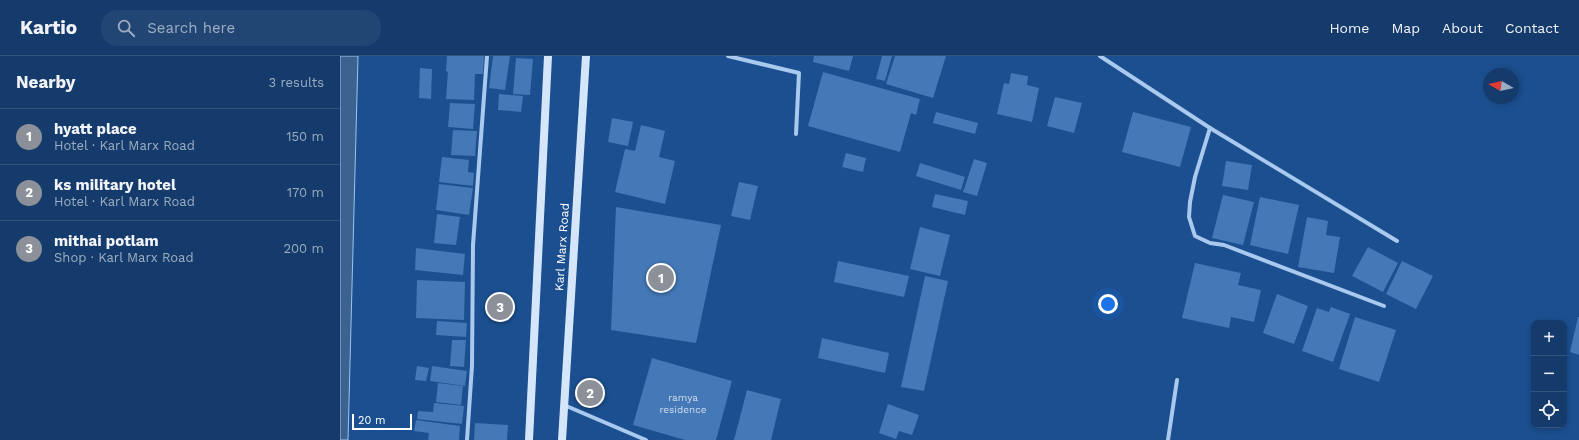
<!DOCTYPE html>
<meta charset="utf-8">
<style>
body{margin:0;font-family:"Work Sans",sans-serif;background:#214673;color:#f1f3f6}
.controls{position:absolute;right:12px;bottom:12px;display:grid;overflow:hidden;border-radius:8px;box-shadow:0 2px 6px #0003}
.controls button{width:36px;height:36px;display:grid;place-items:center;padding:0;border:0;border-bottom:1px solid #33557e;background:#143b6b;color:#f1f3f6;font:20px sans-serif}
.compass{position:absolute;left:1143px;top:12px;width:36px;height:36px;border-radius:50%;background:#143b6b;box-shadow:0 2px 6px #0003;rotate:279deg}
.scale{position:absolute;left:12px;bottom:10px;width:60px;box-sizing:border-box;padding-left:4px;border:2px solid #fff;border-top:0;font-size:11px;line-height:14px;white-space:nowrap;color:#fff;-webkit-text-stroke:3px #1b4f8f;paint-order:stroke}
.you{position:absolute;left:768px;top:248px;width:14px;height:14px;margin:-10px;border:3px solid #fff;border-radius:50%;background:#1a73e8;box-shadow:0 0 0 6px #1a73e833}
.badge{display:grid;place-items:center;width:26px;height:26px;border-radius:50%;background:#8c9099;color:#fff;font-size:13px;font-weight:700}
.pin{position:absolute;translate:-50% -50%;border:2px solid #fff;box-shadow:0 1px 4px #0006}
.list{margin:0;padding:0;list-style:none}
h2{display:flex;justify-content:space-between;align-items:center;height:52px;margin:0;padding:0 16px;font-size:17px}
h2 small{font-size:13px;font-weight:400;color:#9dadc1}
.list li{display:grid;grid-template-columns:26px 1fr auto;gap:12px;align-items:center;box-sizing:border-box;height:56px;padding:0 16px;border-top:1px solid #33557e}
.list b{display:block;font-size:15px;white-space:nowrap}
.list p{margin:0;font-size:13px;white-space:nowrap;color:#9dadc1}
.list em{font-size:13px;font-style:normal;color:#9dadc1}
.icon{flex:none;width:22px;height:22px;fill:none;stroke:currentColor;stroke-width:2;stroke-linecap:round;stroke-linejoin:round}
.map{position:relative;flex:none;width:1239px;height:384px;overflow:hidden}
header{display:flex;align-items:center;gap:24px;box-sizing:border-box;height:56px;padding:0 20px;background:#143b6b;border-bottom:1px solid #33557e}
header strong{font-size:19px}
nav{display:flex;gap:22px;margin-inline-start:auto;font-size:14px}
.search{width:280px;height:36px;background:#214673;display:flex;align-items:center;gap:10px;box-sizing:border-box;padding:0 14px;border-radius:16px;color:#9dadc1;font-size:15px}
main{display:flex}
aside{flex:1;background:#143b6b}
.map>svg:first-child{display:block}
.water{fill:#3c6290;stroke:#9cc4f0}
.building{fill:#4478b7}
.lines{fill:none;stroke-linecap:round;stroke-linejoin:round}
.street{stroke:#a9c9ee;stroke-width:4}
.secondary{stroke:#d6e6fa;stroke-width:8}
.labels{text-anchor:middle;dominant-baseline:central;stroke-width:3;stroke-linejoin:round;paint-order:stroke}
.number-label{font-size:10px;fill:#d0dded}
.street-label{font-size:12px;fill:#fff;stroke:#1b4f8f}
</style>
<header>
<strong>Kartio</strong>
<div class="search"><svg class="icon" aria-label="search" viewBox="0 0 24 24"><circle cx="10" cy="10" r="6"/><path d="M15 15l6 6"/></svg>Search here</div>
<nav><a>Home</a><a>Map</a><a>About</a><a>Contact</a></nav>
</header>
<main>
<aside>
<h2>Nearby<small>3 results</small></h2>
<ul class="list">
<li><span class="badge">1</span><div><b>hyatt place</b><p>Hotel · Karl Marx Road</p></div><em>150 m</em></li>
<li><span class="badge">2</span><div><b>ks military hotel</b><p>Hotel · Karl Marx Road</p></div><em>170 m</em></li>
<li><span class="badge">3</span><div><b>mithai potlam</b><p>Shop · Karl Marx Road</p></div><em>200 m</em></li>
</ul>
</aside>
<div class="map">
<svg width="1239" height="384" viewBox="0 0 1239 384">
<rect width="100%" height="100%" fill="#1b4f8f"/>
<!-- water -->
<polygon class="water" points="0,0 18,0 8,384 0,384"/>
<!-- building -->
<g class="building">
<polygon points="107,0 144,0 143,18 135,18 134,44 106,43 108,16 106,15"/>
<polygon points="153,0 170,0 165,34 149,32"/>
<polygon points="474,0 513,0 509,15 473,6"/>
<polygon points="542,0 552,0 545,25 536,23"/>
<polygon points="555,0 606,0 593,42 546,28"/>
<polygon points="176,2 193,3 190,39 173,38"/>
<polygon points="80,12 92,13 91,43 79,42"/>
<polygon points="483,16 580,43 576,59 571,57 560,96 468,70"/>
<polygon points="671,17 688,20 687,29 699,32 692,66 657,58 664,27 669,28"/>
<polygon points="159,38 183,40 181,56 158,54"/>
<polygon points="715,41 742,47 734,77 707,70"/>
<polygon points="110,47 135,48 133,73 108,71"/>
<polygon points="596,56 638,67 635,78 593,67"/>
<polygon points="793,56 851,71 840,111 782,96"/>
<polygon points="272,62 293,66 288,90 268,86"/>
<polygon points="301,69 325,75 319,101 335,105 325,148 275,136 285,93 295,95"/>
<polygon points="113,74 137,75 135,100 111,99"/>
<polygon points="506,97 526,102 523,116 502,111"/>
<polygon points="102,101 129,104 128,116 134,117 133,130 99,126"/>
<polygon points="634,103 647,107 637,140 623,136"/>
<polygon points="886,105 912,109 908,134 882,130"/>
<polygon points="580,107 625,121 621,134 576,120"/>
<polygon points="399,126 418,130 410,164 391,160"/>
<polygon points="99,128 133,132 129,159 96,154"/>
<polygon points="595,138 628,145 625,159 592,151"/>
<polygon points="883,139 914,146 903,189 872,182"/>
<polygon points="920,141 959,149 948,198 910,189"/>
<polygon points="276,151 381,169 356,287 271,274"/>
<polygon points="97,158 120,161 116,189 94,187"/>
<polygon points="967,161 988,165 986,179 1000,181 994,217 958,211"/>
<polygon points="580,171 610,179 600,220 570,213"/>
<polygon points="1028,191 1058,207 1043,236 1012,220"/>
<polygon points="76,192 125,198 123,219 75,214"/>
<polygon points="498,205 569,220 564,241 494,226"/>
<polygon points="1062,205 1093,220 1076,253 1046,238"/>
<polygon points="855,207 901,217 898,229 921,234 914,266 891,261 889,272 842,262"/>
<polygon points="585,220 608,225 584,335 561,331"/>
<polygon points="77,224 125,226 124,264 76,262"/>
<polygon points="937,238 968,250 954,288 923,277"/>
<polygon points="991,251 1010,258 993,306 962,295 977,252 989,256"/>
<polygon points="1015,261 1056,274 1039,326 999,313"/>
<polygon points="1238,261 1239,261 1239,299 1230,296"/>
<polygon points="97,265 127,267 126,281 96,279"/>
<polygon points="482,282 549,297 545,317 478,302"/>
<polygon points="112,284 126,284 124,311 110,310"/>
<polygon points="312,302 392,325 376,384 345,384 293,369"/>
<polygon points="77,310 89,312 86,325 75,324"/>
<polygon points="92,310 127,315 125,330 90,325"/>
<polygon points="98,327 123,330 121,349 96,346"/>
<polygon points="407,334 441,343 431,384 394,384"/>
<polygon points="94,347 124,350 122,368 77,363 78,355 93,356"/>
<polygon points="548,348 579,359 572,379 559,375 556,383 539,377"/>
<polygon points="76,364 120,370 119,384 88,384 89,377 74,375"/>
<polygon points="135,367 168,369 167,384 134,384"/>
</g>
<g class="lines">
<!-- street -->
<g class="street">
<polyline points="388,0 459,17 456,78"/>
<polyline points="760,0 870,72 1057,185"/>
<polyline points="870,72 855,121 850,146 849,161 855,180 870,187 884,189 1044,250"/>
<polyline points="224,349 306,384"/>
<polyline points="127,384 132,310 133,189 147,0"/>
<polyline points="828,384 837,324"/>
</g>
<!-- secondary -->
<g class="secondary">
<polyline points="189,384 208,0"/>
<polyline points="222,384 246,0"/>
</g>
</g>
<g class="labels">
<!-- number labels -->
<g class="number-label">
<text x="343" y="341">ramya<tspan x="343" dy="12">residence</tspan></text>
</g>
<!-- street labels -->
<g class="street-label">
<text transform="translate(222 191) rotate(-86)">Karl Marx Road</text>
</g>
</g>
</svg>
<div class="controls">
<button>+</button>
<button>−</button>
<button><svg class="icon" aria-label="locate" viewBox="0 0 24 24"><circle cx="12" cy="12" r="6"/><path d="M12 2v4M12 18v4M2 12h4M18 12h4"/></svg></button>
</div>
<svg class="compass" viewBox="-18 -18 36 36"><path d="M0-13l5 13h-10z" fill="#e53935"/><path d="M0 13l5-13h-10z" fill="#9dadc1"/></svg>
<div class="scale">20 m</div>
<div class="you"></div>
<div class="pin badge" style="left:321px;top:222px">1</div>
<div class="pin badge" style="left:250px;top:337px">2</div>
<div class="pin badge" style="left:160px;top:251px">3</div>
</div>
</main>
